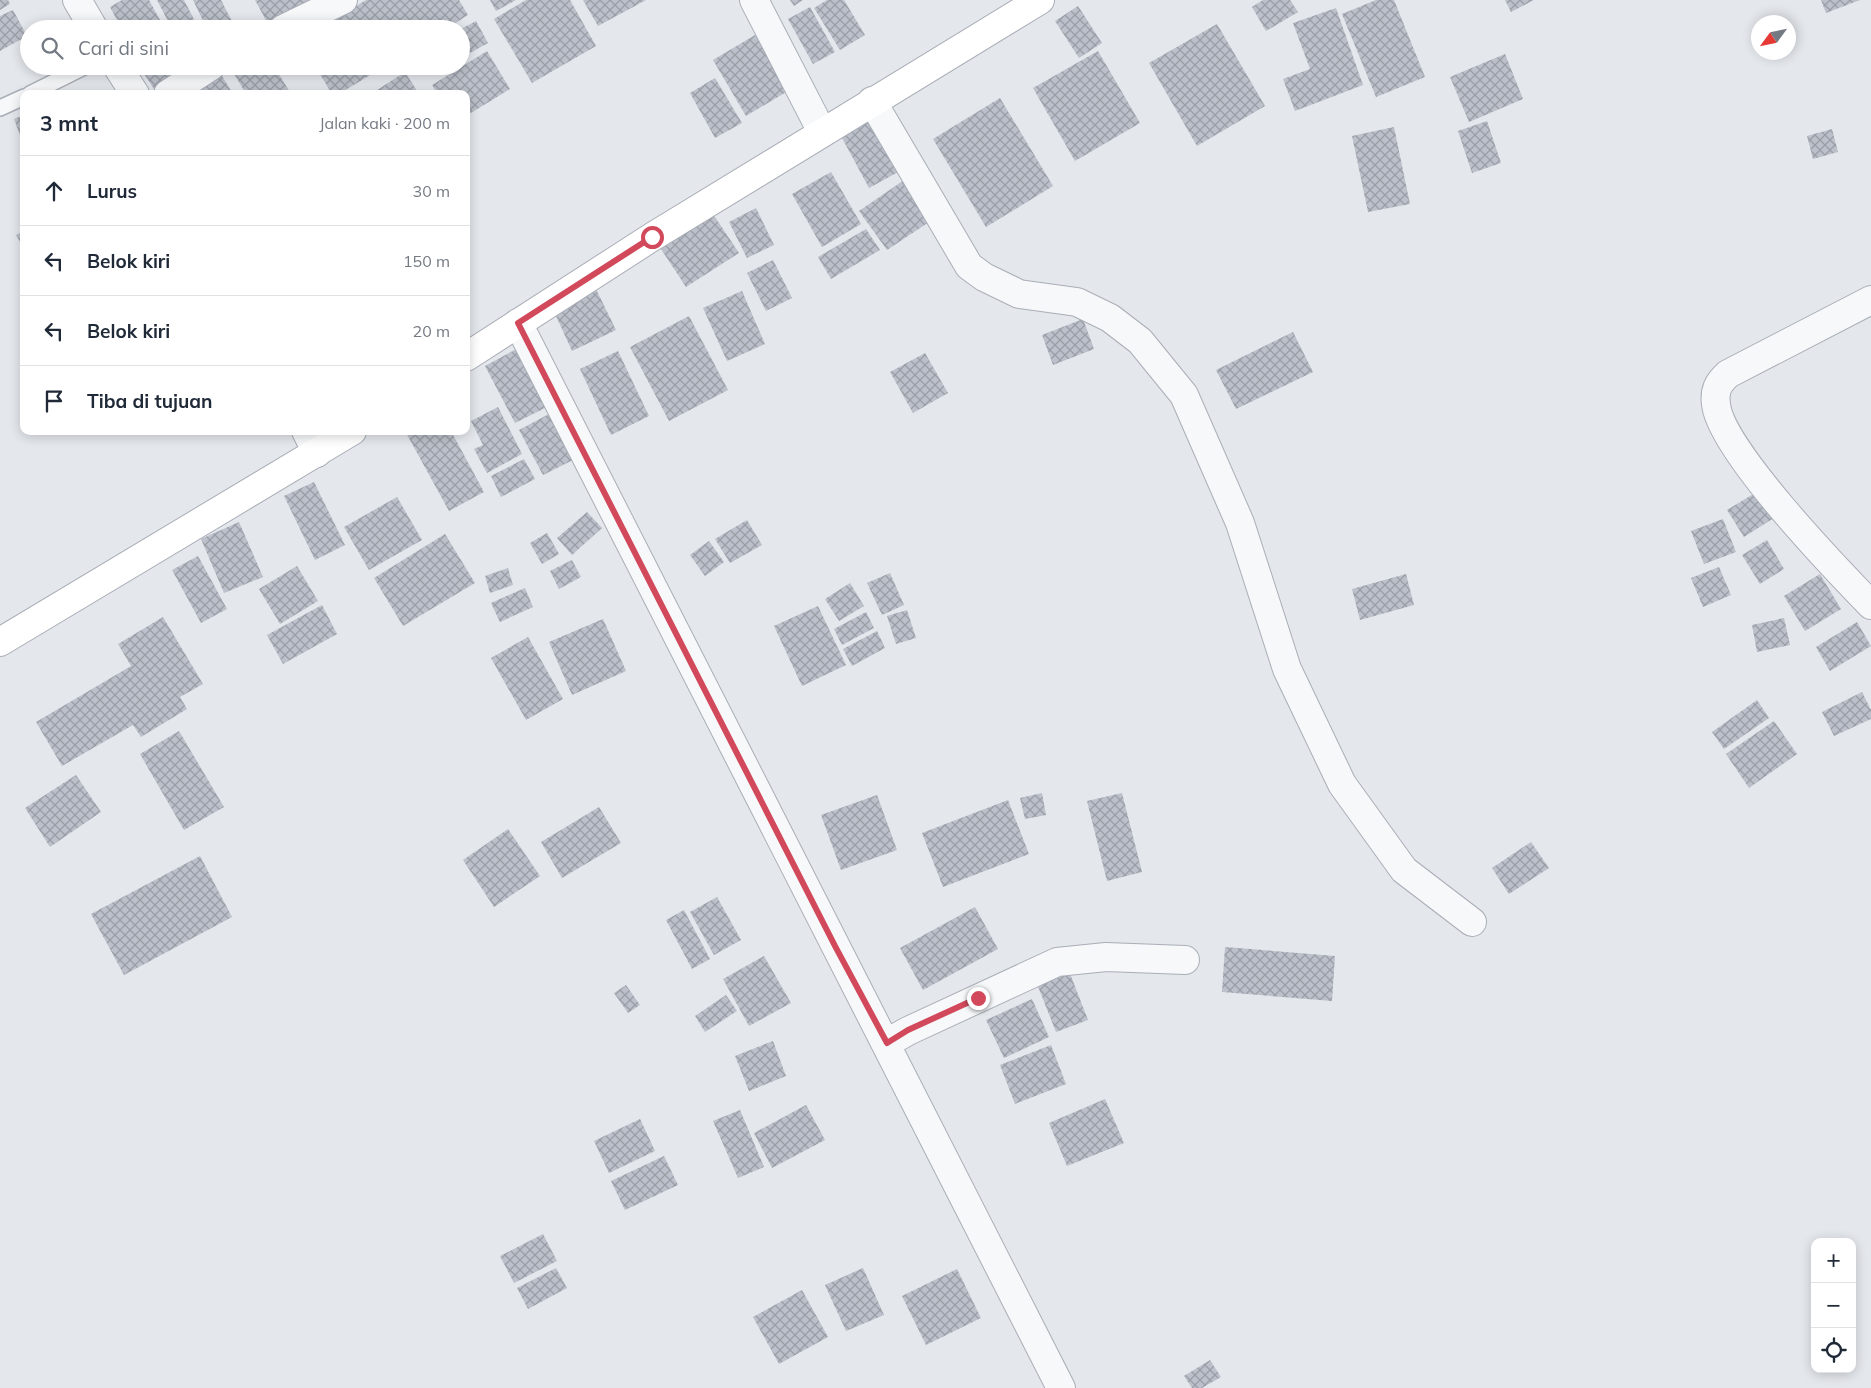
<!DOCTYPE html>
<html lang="id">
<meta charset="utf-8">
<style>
body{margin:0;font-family:Mulish,sans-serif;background:#f2f2f3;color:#1f2937}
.controls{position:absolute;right:15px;bottom:15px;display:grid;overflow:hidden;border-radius:10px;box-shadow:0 2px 12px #0003}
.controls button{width:45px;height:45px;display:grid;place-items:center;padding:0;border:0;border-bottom:1px solid #e0e1e3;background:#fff;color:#1f2937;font:25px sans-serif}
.compass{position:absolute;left:1751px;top:15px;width:45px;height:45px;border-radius:50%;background:#fff;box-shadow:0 2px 12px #0003;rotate:237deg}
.stop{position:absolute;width:15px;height:15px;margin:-11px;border:4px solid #d1495b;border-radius:50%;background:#fff}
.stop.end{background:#d1495b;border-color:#fff;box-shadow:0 1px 5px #0008}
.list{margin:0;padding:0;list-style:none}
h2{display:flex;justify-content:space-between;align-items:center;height:65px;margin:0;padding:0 20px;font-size:21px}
h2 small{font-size:16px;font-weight:400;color:#747a83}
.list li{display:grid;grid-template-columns:32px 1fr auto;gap:15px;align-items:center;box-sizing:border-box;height:70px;padding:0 20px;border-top:1px solid #e0e1e3}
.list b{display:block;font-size:19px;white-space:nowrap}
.list em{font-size:16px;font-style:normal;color:#747a83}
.icon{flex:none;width:28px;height:28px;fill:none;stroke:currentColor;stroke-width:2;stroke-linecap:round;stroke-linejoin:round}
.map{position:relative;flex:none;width:1871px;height:1388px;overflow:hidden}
.search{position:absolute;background:#fff;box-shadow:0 2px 12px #0003;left:20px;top:20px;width:450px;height:55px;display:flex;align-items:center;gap:12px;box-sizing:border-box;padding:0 18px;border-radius:28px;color:#747a83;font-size:19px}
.panel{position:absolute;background:#fff;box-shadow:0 2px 12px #0003;left:20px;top:90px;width:450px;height:345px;border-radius:10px}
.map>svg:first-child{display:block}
.building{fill:url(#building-cross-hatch)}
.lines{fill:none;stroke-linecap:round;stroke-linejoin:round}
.lane-casing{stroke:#a9aeb7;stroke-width:18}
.street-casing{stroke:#a9aeb7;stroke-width:30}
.secondary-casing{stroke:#a9aeb7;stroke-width:30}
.lane{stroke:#f7f8fa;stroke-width:15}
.street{stroke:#f7f8fa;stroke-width:28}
.secondary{stroke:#fff;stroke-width:28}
.route{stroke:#d1495b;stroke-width:6}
</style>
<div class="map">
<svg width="1871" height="1388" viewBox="0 0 1871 1388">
<defs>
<pattern id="building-cross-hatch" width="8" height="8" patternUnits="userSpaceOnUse" patternTransform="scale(1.25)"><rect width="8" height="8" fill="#bbc0ca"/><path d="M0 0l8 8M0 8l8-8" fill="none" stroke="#989da6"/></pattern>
</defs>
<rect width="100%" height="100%" fill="#e4e7ec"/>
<!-- building -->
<g class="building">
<polygon points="0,0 8,0 10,4 0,10"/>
<polygon points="122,0 149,0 165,29 122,29 110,7"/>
<polygon points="157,0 184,0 199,29 172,29"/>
<polygon points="193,0 221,0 236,29 207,29"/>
<polygon points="255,0 312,0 268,24"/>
<polygon points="366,0 459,0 468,15 446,29 319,29"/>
<polygon points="490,0 516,0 496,11"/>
<polygon points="526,0 570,0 596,46 532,83 494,19"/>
<polygon points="583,0 646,0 598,26"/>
<polygon points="790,0 803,0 794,6"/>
<polygon points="827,0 844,0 865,35 840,50 814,8"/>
<polygon points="1263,0 1290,0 1298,12 1266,31 1252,7"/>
<polygon points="1376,0 1394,0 1425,77 1376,97 1342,14"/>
<polygon points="1505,0 1534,0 1511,12"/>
<polygon points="1821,0 1860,0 1826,13"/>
<polygon points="1078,6 1102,43 1079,58 1055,21"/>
<polygon points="810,7 835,52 813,64 788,19"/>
<polygon points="1336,8 1363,85 1295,111 1283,79 1310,69 1293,23"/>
<polygon points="13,10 27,36 0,51 0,16"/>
<polygon points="476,21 488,43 461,58 461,29"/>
<polygon points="1217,24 1265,106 1197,146 1149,63"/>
<polygon points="755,35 788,91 746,116 713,60"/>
<polygon points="487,51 510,89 466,116 466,94 438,94 432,85"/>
<polygon points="1098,51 1140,123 1075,161 1033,88"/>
<polygon points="1505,54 1523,99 1469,122 1450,77"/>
<polygon points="145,66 171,66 177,75 154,89 141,69"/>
<polygon points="216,66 233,94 191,94"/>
<polygon points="242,66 274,66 291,94 246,94 233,72"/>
<polygon points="315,66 385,66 339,94 332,94"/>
<polygon points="426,66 446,66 431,75"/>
<polygon points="405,72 419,94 371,94"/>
<polygon points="715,78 742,123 715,138 690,93"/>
<polygon points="1000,98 1053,186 986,227 933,139"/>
<polygon points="24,115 24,146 14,119"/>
<polygon points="871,119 900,171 869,188 841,136"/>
<polygon points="1487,121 1501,163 1472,173 1458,131"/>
<polygon points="1394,127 1410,204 1368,212 1352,136"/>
<polygon points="1832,129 1838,152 1813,159 1807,136"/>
<polygon points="831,172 861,224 822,247 792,194"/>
<polygon points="907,178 935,218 887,250 859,211"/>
<polygon points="756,208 774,245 747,258 729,222"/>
<polygon points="713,214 739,253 686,287 661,249"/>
<polygon points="866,229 880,250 831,279 818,257"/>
<polygon points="24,231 24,248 16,235"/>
<polygon points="773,260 792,298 766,311 747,273"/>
<polygon points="594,285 616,330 572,351 551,305"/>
<polygon points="742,291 765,344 727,361 703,308"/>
<polygon points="689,316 728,390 669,421 630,347"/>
<polygon points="1083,319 1094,349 1053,365 1042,335"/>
<polygon points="1293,332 1313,372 1236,409 1216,370"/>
<polygon points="520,347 551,405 515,423 485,366"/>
<polygon points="618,351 649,416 611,435 580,369"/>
<polygon points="925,353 948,393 913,413 890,372"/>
<polygon points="498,407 522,454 487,473 474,449 483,445 471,421"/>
<polygon points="549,414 573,460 543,475 519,430"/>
<polygon points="405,431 451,431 484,492 449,511"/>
<polygon points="524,459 535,479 501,497 491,476"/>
<polygon points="314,482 345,545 315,560 284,496"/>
<polygon points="1760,490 1777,516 1744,537 1727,510"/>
<polygon points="397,497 422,540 369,570 344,527"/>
<polygon points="587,512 602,528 572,555 557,538"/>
<polygon points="1723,519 1736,552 1704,564 1691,531"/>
<polygon points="747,520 762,545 730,563 715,539"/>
<polygon points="239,522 263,577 224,593 201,539"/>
<polygon points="547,533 559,554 542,564 530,543"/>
<polygon points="445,534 475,583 403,626 374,578"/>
<polygon points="1767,540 1784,569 1760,584 1742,555"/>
<polygon points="709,541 724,562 705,576 690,555"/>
<polygon points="198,556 227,609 201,623 172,570"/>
<polygon points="572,560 581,577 559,589 550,571"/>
<polygon points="297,566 318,601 280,624 259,589"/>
<polygon points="1719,567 1731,595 1703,607 1691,578"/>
<polygon points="508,568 513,585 490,593 485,576"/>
<polygon points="890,573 904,605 882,615 867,583"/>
<polygon points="1406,574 1414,605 1360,620 1352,589"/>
<polygon points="1820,574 1841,609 1805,631 1784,596"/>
<polygon points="850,583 864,606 839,621 825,599"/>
<polygon points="525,588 533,607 500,622 491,603"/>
<polygon points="322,605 337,634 283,664 267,635"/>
<polygon points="818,606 846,665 802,686 774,626"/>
<polygon points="907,610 916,638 896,644 887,616"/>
<polygon points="866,612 874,628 842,645 834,629"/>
<polygon points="163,617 203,684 180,697 187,709 141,737 133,725 62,766 36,722 131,666 118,644"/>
<polygon points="1784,618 1790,645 1757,652 1752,625"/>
<polygon points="603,619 626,671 572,695 549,642"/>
<polygon points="1857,622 1871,646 1830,671 1816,647"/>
<polygon points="877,631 885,648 852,666 843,649"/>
<polygon points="528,637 563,699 526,720 491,658"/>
<polygon points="1862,692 1871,710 1871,719 1834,736 1822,712"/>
<polygon points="1757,700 1769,718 1724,749 1712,732"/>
<polygon points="1774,721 1797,754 1749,788 1726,754"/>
<polygon points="179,731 224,807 184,830 140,754"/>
<polygon points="76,775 101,812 50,847 25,808"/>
<polygon points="1042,793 1046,815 1025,819 1020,798"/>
<polygon points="1122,793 1142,872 1107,881 1087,801"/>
<polygon points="877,795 897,850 841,870 821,815"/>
<polygon points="1008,800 1029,854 943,887 922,833"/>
<polygon points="599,807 621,843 562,878 541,842"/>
<polygon points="508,829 540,876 494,907 463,860"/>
<polygon points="1531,842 1549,868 1509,894 1492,868"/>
<polygon points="200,856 232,917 124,975 91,914"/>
<polygon points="717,897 741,940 714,955 690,912"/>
<polygon points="975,907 998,949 923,990 900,948"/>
<polygon points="684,910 710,959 692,969 666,920"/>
<polygon points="1225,947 1335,956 1332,1001 1222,992"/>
<polygon points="764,956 791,1003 749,1026 723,979"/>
<polygon points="1069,971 1088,1020 1056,1032 1037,984"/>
<polygon points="626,985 640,1005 628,1013 614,993"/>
<polygon points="726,995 737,1011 705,1032 695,1016"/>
<polygon points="1032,999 1049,1037 1004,1058 986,1020"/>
<polygon points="773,1041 786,1076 749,1091 735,1056"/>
<polygon points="1051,1045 1066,1084 1015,1104 1000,1065"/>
<polygon points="1105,1099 1124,1143 1067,1166 1049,1123"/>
<polygon points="806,1105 825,1140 772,1168 754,1133"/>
<polygon points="740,1110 764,1167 738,1178 713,1121"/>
<polygon points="640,1119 655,1151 609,1173 594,1141"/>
<polygon points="664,1156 678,1185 625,1210 611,1181"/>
<polygon points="543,1234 557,1261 514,1283 500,1256"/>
<polygon points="556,1268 567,1288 528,1309 517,1288"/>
<polygon points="863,1268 884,1315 846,1331 825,1285"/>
<polygon points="957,1269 981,1318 926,1345 902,1296"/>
<polygon points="802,1290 828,1337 779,1364 753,1317"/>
<polygon points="1210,1360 1221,1377 1202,1388 1192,1388 1184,1376"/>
</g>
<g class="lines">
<defs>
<g id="lane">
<polyline points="30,94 86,66"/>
<polyline points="0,108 24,97"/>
</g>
<g id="street">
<polyline points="77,0 94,29"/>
<polyline points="754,0 822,132"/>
<polyline points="283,29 343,0"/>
<polyline points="117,66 135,94"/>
<polyline points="168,94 211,66"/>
<polyline points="872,101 969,266 984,277 1019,294 1077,302 1110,318 1140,341 1184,395 1240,523 1287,669 1342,784 1404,870 1472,922"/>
<path d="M1871,300L1728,374C1718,383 1714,391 1716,404C1720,449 1836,569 1871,605"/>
<polyline points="518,323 1061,1388"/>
<polyline points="306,431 317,453"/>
<polyline points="887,1043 908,1031 1057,962 1106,957 1185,960"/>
</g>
<g id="secondary">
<polyline points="466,357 652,237 1040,0"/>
<polyline points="0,642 352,431"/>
</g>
</defs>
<!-- lane casing -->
<use href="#lane" class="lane-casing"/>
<!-- street casing -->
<use href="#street" class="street-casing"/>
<!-- secondary casing -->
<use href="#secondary" class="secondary-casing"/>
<!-- lane -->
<use href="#lane" class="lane"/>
<!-- street -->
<use href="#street" class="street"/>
<!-- secondary -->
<use href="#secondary" class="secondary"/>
</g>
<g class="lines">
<!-- route -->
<polyline class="route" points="652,237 518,323 835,946 887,1043 908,1030 978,998"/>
</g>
</svg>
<div class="controls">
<button>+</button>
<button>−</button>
<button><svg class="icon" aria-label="locate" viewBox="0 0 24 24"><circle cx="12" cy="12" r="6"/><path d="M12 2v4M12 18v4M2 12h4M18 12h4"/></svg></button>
</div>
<svg class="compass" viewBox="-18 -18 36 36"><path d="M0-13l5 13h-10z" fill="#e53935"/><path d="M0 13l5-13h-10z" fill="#747a83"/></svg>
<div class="stop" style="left:652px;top:237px"></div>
<div class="stop end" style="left:978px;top:998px"></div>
<div class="search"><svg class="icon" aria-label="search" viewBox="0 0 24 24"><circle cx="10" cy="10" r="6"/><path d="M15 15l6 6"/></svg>Cari di sini</div>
<section class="panel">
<h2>3 mnt<small>Jalan kaki · 200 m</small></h2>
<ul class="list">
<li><svg class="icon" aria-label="ahead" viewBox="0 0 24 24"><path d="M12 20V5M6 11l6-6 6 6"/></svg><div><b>Lurus</b></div><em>30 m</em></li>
<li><svg class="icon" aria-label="left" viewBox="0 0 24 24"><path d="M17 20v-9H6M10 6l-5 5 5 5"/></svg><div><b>Belok kiri</b></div><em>150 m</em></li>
<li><svg class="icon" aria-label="left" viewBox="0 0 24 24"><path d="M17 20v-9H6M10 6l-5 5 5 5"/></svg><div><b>Belok kiri</b></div><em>20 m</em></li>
<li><svg class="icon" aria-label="arrive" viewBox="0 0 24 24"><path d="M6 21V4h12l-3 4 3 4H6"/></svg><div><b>Tiba di tujuan</b></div></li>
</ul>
</section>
</div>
